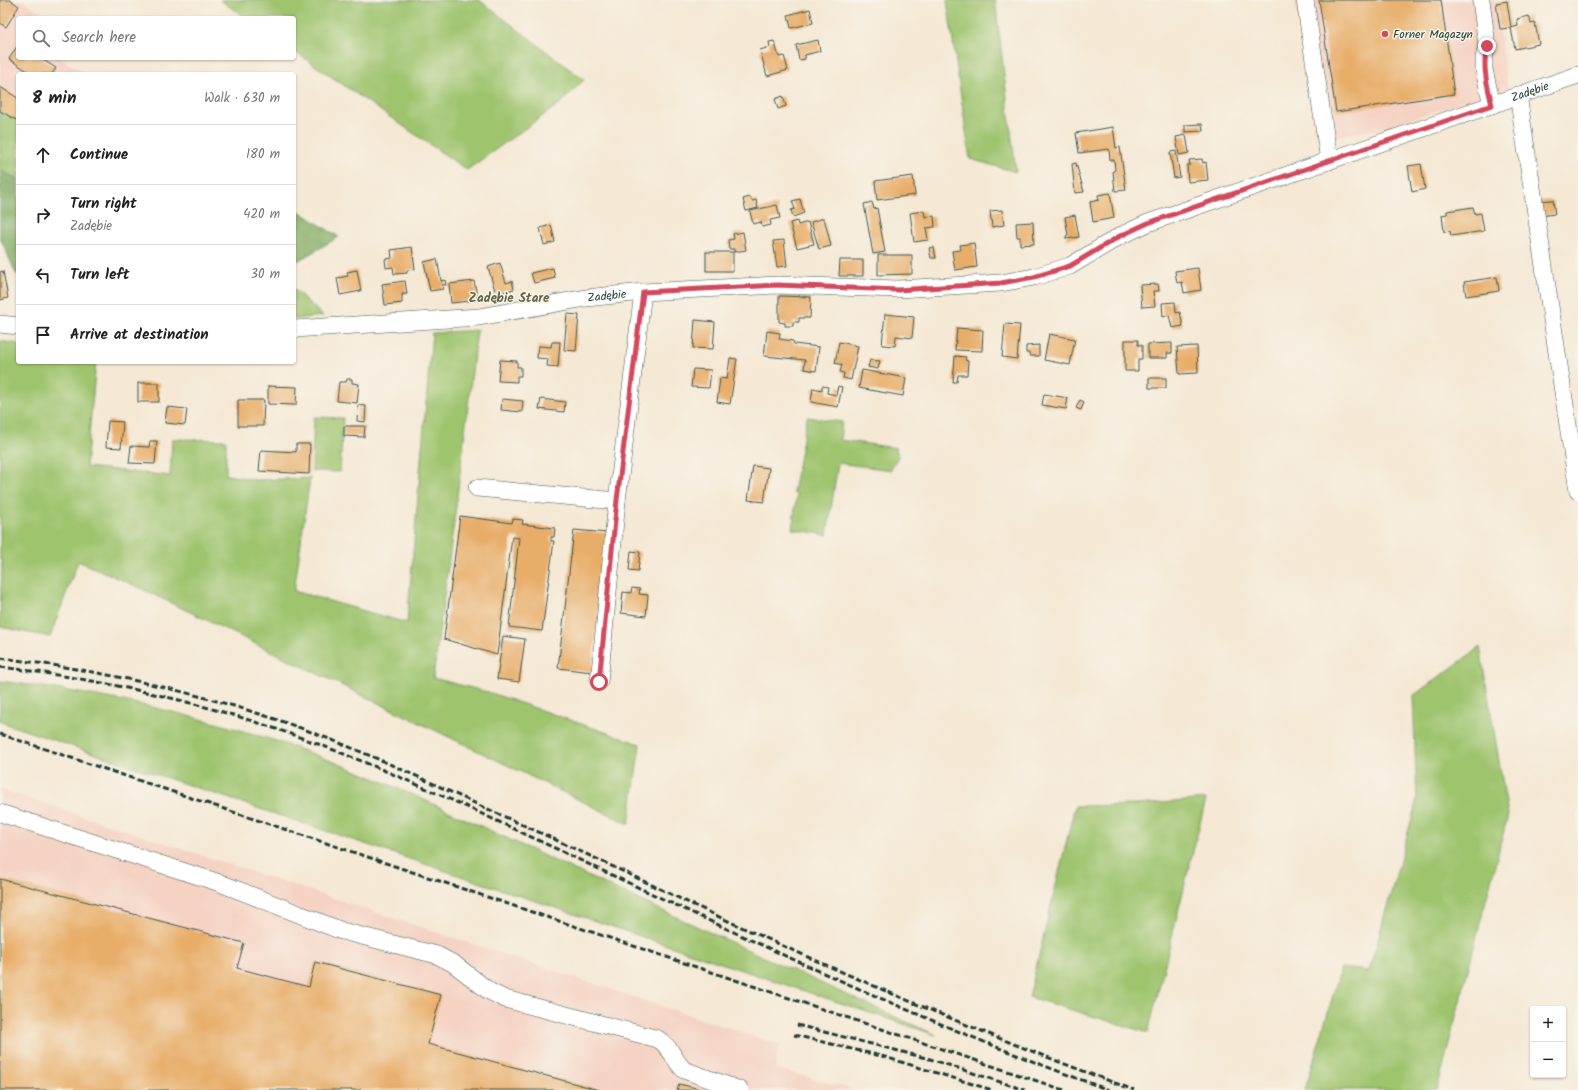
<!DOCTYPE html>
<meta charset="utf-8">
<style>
body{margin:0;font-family:Kalam,sans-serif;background:#f2f2f2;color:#222}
.controls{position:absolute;right:12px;bottom:12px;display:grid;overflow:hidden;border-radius:4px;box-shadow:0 1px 3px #0004}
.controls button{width:36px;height:36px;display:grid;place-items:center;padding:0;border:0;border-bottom:1px solid #e0e0e0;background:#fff;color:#222;font:20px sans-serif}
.stop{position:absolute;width:12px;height:12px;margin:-9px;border:3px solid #d1495b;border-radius:50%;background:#fff}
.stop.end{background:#d1495b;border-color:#fff;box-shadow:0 1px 4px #0008}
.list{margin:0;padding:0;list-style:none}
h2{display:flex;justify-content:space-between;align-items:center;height:52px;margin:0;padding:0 16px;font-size:17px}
h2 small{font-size:13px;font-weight:400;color:#767676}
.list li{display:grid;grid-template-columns:26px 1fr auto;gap:12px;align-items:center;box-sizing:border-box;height:60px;padding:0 16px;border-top:1px solid #e0e0e0}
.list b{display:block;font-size:15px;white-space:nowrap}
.list p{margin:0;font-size:13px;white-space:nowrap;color:#767676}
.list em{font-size:13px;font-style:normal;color:#767676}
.icon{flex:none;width:22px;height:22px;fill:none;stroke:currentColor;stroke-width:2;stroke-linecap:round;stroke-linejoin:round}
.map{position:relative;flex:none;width:1578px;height:1090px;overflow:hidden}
.search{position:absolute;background:#fff;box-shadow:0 1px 3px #0004;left:16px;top:16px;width:280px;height:44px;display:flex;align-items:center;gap:10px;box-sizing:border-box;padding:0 14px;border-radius:4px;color:#767676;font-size:15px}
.panel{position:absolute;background:#fff;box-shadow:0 1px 3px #0004;left:16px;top:72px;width:280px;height:292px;border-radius:4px}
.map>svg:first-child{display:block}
.built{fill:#f5d2c2}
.green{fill:#9fc46e;stroke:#5f8051}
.forest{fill:#7faa61;stroke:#4f744a}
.building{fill:#e8ad69}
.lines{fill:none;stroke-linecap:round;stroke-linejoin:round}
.minor-casing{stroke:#3f574c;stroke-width:18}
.minor{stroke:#fff;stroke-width:17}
.rail{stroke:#1f3d34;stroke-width:3;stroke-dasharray:6 3;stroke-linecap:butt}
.route{stroke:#d1495b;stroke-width:5}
.poi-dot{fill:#d1495b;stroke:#f7f3e8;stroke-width:1.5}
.labels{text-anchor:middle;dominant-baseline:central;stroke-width:3;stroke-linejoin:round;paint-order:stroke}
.poi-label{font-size:12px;fill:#1f3d34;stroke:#f7f3e8;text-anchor:start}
.street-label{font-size:12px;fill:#1f3d34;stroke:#f7f3e8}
.neighbourhood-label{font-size:13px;font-weight:bold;fill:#656447;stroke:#f7f3e8}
</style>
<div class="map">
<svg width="1578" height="1090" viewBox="0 0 1578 1090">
<rect width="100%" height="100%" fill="#f7f3e8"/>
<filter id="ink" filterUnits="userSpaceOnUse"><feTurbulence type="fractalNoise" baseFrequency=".025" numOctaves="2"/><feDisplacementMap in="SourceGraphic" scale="8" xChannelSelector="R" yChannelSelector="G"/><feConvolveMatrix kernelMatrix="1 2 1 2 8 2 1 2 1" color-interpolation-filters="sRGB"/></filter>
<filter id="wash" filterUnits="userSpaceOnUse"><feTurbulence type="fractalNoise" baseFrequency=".012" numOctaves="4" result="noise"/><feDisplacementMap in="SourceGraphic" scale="16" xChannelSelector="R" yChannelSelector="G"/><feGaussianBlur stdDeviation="0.9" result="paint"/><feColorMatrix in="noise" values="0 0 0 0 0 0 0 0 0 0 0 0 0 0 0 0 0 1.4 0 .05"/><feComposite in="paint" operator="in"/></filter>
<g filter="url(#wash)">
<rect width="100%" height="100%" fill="#f5e8d4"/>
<!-- built -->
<g class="built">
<polygon points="0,0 21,0 51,18 18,18 18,58 60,58 85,74 18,74 18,121 0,110"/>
<polygon points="1295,0 1495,0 1508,88 1377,130 1317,139"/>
<polygon points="0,789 780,1045 775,1068 854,1090 0,1090"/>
</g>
<!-- green -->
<g class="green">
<polygon points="220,0 479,0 584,80 562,102 467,170 294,51 294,18 246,18"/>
<polygon points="947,0 995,0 1016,172 970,159"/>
<polygon points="0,110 18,121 18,181 0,171"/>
<polygon points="294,289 323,316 294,319"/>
<polygon points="477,330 455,514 433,678 491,693 640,744 629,824 136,586 78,561 50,637 0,627 2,560 0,560 0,341 18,344 18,362 96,362 86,467 170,476 172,439 226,440 226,475 257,480 310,478 294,591 407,623 432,333"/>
<polygon points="314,417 343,418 340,472 312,471"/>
<polygon points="807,417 842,422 840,440 896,448 898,456 891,470 838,463 827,535 792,529 797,494 793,493"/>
<polygon points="1480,647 1508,815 1437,1090 1305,1090 1341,968 1369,971 1417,800 1413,696"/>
<path d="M0,681C87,692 173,709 257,735C364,768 467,820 568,867C691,924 813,980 936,1035L0,722Z"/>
<polygon points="1206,799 1148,1033 1029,997 1075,806 1138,805"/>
</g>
<!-- forest -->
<g class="forest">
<polygon points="0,170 18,180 18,274 16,274 0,237"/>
<polygon points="294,208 339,237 294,263"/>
</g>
<g id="blocks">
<!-- building -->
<g class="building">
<polygon points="0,0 10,0 19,6 6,27 0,23"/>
<polygon points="1319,0 1441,0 1454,94 1336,112"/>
<polygon points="1507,1 1511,28 1500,29 1496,3"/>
<polygon points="810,9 813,23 791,28 788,15"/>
<polygon points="1529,16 1531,24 1535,23 1539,44 1515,49 1511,28 1518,26 1517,19"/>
<polygon points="818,40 820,51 805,55 805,59 799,60 796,45"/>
<polygon points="774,41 779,57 784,56 788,70 767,76 760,50 770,47 769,42"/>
<polygon points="18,45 18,58 40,58 56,68 52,74 32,74 9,59"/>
<polygon points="0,87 18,98 18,121 0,111"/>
<polygon points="783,96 786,106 778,109 775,99"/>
<polygon points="1202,124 1203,131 1185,132 1185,125"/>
<polygon points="1113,127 1116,148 1120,147 1126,190 1115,191 1113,171 1115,170 1114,160 1110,160 1109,149 1079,153 1076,133"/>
<polygon points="1186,135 1189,153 1179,155 1176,137"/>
<polygon points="1176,151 1180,177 1174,178 1170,152"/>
<polygon points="1202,159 1203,163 1206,162 1208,180 1188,182 1187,165 1190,165 1189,160"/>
<polygon points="1076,163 1084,192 1075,193 1072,164"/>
<polygon points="1421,164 1425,189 1412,192 1408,166"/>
<polygon points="913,176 915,195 877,200 875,181"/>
<polygon points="1110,193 1114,218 1093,222 1090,202 1099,200 1098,195"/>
<polygon points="750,197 752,201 756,200 758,208 746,211 743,199"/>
<polygon points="800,199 804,213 793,217 791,210 795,209 792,201"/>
<polygon points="1553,200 1555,214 1540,216 1538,201"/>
<polygon points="872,202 874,209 877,208 885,252 873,254 864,204"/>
<polygon points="777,205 780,218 770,220 771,225 762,227 761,222 753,224 750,211"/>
<polygon points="1473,207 1475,214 1481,213 1484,231 1451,236 1450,231 1444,232 1442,215 1447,214 1447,211"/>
<polygon points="1002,210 1004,225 992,227 990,211"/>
<polygon points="924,211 925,217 934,216 935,227 926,228 928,240 914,242 910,213"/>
<polygon points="1075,215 1079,237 1066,239 1066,236 1068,235 1065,217"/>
<polygon points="824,218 831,246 819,249 811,222"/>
<polygon points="797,221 798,225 808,222 814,244 797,248 790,223"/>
<polygon points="1033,222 1034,244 1020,245 1020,237 1017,237 1016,223"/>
<polygon points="551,225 555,242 544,245 540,228"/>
<polygon points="743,232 746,250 734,252 734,249 729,249 728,240 734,239 733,234"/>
<polygon points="784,240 787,266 777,267 773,241"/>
<polygon points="974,243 977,267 955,270 952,251 961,250 960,245"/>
<polygon points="412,247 415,269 407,270 407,273 394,274 393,267 386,268 385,259 392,258 391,250"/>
<polygon points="934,247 936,258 931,258 929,248"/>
<rect x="706" y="252" width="27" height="19"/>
<polygon points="878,255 912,255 912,274 878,275"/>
<polygon points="437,259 441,281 445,280 446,285 442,285 443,289 430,291 424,262"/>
<polygon points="840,260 863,260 863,276 839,276"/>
<polygon points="500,263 506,283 512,281 514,289 496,294 488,267"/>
<polygon points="553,268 555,278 534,283 531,273"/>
<polygon points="1198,268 1201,290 1184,293 1182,282 1177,283 1175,271"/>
<polygon points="357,270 361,291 340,295 337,278 348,276 347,272"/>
<polygon points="3,271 8,298 0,300 0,272"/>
<polygon points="1497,277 1499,291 1466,296 1464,282"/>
<polygon points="405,281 407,294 402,294 402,303 385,305 382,284"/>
<polygon points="474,281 478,300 451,303 449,284"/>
<polygon points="1158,284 1159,291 1153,291 1155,306 1142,307 1140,285"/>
<polygon points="779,296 811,297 810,318 799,318 799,322 793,322 793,326 785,326 785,323 779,322"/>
<polygon points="1175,302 1176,313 1180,312 1183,326 1172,328 1169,315 1163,317 1162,303"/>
<polygon points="567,314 579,315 576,351 564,350"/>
<polygon points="885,314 914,317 912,338 896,336 895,346 882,345"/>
<polygon points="695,320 715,322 713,349 693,348"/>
<polygon points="1005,324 1020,325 1017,359 1002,357"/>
<polygon points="957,328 983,330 982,351 955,350"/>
<polygon points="767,331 780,333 779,339 793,341 794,344 819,347 816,371 804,369 805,360 764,356"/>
<polygon points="1049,334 1075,339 1070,365 1044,360"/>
<polygon points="1125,340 1138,340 1138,345 1142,345 1142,359 1138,359 1138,371 1125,371"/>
<polygon points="552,342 560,342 558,367 547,366 548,359 537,358 538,346 551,347"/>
<polygon points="839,342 858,346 851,380 843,378 844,373 840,372 842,365 835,363"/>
<polygon points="1172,343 1172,353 1167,353 1167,358 1148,358 1148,344"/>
<polygon points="1039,345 1039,356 1030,356 1030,353 1026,353 1026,346"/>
<polygon points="1197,346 1198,373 1179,374 1177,347"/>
<polygon points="955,356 966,357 965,360 968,361 967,375 958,375 957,382 953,382"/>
<polygon points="730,358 737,359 730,404 717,402 720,378 727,379"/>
<polygon points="500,360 517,361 517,367 521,367 521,376 517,376 517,382 498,381"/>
<polygon points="870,360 880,361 878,369 868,367"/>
<polygon points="693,369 711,370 709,388 691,387"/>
<polygon points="862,370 906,378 903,396 859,388"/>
<rect x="1149" y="378" width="17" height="10"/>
<polygon points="347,379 352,379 352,383 359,384 357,403 337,401 339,382 346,382"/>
<rect x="138" y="383" width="21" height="19"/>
<polygon points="268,386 297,387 296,405 268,404"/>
<polygon points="822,386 828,387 827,393 836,395 838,386 842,387 838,407 811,402 813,388 822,390"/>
<polygon points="1044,394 1068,398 1066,409 1042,405"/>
<polygon points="502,399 523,401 522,412 501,410"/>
<polygon points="541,399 565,402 564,412 539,409"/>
<polygon points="238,400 264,400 263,426 238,426"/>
<polygon points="1080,400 1084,402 1081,410 1076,408"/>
<polygon points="358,405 366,406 365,422 357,421"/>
<polygon points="167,407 187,409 185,425 165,423"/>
<polygon points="108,421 123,422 121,448 106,447"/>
<polygon points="344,426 365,426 364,437 344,436"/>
<polygon points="150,441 157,441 155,464 129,463 131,446 149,447"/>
<polygon points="296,444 310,444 309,474 259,471 261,450 296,452"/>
<polygon points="753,466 769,468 764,502 748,500"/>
<polygon points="460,516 512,523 513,519 523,520 522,524 555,528 554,537 551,537 551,541 554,541 542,631 509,627 519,538 512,537 497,655 444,639"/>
<polygon points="574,530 608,533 592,672 558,668"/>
<polygon points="631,551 640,552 638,571 629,570"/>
<polygon points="632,588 640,589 639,594 648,595 646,616 621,613 623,592 631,593"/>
<polygon points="503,636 525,639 519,682 497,679"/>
<polygon points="0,879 244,943 237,968 309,987 315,962 441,995 428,1044 599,1090 0,1090"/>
<polygon points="679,1084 700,1089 700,1090 677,1090"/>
</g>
</g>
</g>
<g filter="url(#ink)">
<use href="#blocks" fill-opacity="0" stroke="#3f574c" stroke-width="1"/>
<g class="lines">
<defs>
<g id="minor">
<polyline points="1305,0 1329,161"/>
<polyline points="1481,0 1487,46 1484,58 1484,70 1492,105"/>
<polyline points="1518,95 1578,491"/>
<polyline points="0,324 18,326"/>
<path id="s1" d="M294,329L479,317L586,298L643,292L778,285L898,289L1001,283L1034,277L1070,266L1120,236L1148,223L1578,75"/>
<polyline points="477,488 617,501"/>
<polyline points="599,682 617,501 643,292"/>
<path d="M0,813L220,883L342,931L437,955L454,964L489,991L505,999L658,1039C673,1049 672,1058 684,1070L740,1090"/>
</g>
</defs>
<!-- minor casing -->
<use href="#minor" class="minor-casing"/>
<!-- minor -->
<use href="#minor" class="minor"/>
<!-- rail -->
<g class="rail">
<path d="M0,658C93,669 185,689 275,719C346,743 415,775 483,807C550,837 617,868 683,900C831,969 981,1034 1134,1090"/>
<path d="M0,667C83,677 166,694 246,719C379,761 504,825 631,884C788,958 946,1031 1109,1090"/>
<polyline points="0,734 1064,1090"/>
<polyline points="797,1025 930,1059 1025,1090"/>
<polyline points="794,1035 885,1057 992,1090"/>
</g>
</g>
</g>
<g class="lines" filter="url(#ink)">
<!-- route -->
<path class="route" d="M599,682L617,500L643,292L778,285L898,290L1001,283L1034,277L1070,266L1120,236L1148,223L1492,105C1487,84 1482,67 1487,46"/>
</g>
<!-- markers -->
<circle class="poi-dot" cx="1385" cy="34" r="4"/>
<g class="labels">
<!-- poi labels -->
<g class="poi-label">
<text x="1393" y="34">Forner Magazyn</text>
</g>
<!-- street labels -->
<g class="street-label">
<text stroke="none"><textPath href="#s1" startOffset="1274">Zadębie</textPath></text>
<text stroke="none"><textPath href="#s1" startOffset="315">Zadębie</textPath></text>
</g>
<!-- neighbourhood labels -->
<g class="neighbourhood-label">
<text x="509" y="298">Zadębie Stare</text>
</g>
</g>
</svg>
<div class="controls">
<button>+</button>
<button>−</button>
</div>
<div class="stop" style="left:599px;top:682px"></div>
<div class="stop end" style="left:1487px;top:46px"></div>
<div class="search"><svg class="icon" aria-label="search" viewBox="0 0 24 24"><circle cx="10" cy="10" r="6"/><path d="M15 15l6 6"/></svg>Search here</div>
<section class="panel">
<h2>8 min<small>Walk · 630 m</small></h2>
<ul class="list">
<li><svg class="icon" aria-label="ahead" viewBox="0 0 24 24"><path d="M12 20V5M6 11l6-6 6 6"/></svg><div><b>Continue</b></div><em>180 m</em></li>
<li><svg class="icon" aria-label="right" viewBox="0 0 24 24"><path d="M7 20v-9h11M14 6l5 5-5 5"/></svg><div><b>Turn right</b><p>Zadębie</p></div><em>420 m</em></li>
<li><svg class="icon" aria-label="left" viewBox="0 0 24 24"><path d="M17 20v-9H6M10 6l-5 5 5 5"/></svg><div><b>Turn left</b></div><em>30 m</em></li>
<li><svg class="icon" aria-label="arrive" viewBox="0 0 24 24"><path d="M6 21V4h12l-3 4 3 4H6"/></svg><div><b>Arrive at destination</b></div></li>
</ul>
</section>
</div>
